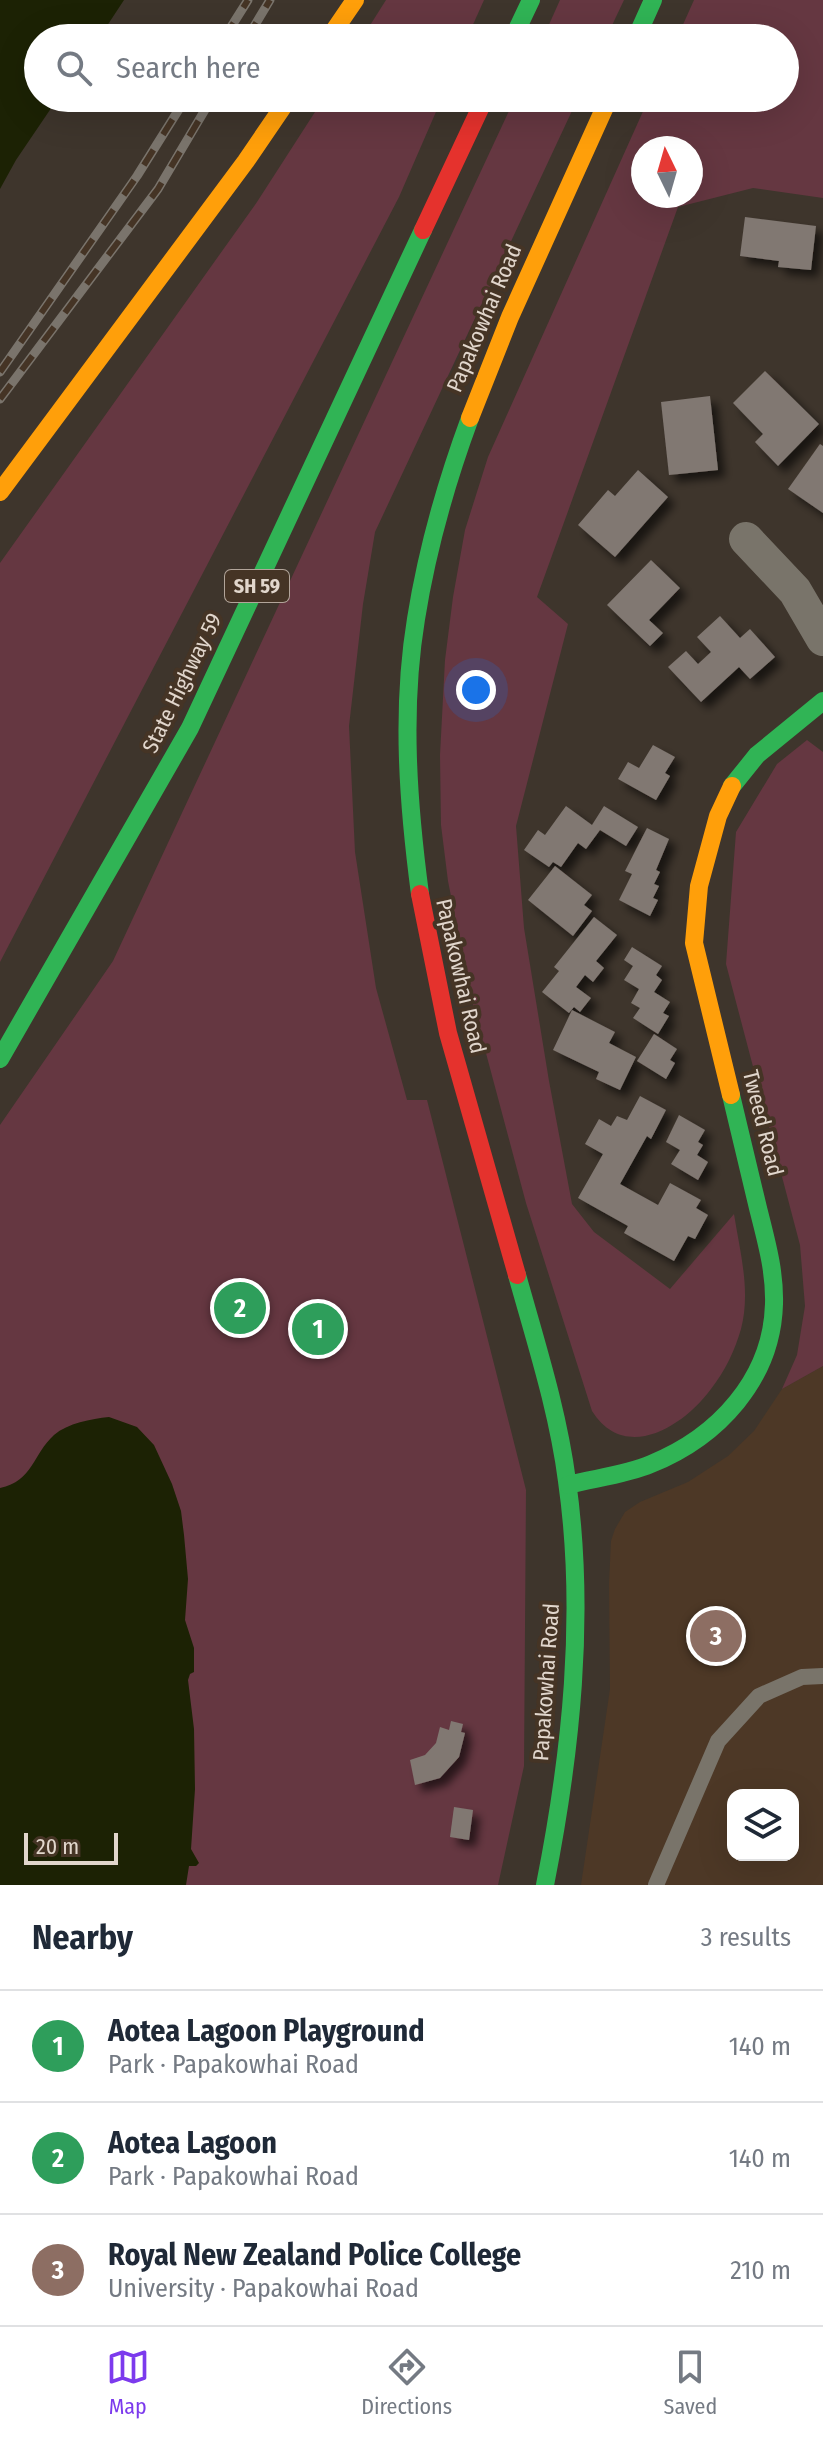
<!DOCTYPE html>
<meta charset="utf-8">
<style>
body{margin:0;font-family:"Fira Sans Condensed",sans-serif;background:#f2f2f3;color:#1f2937}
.controls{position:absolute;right:24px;bottom:24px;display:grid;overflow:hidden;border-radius:16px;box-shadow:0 8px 32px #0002}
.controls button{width:72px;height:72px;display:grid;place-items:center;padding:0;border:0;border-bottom:2px solid #e0e1e3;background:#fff;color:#1f2937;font:40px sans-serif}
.compass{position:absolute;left:631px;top:136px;width:72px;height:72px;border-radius:50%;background:#fff;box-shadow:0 8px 32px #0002;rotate:355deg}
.scale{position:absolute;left:24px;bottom:20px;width:94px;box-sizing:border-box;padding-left:8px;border:4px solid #e1d6cc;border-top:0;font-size:22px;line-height:28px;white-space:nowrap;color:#e1d6cc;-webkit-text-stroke:6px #453425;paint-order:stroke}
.you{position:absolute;left:476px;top:690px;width:28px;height:28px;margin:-20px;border:6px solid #fff;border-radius:50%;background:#1a73e8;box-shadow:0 0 0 12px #1a73e833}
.badge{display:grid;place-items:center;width:52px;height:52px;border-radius:50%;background:#7c3aed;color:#fff;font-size:26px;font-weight:700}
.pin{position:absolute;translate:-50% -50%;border:4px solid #fff;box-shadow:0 2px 8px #0006}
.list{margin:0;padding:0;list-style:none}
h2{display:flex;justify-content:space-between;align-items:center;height:104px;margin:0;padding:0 32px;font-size:34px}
h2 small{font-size:26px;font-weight:400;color:#747a83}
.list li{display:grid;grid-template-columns:52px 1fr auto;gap:24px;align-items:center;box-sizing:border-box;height:112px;padding:0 32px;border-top:2px solid #e0e1e3}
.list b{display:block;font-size:30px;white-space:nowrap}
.list p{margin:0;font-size:26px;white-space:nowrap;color:#747a83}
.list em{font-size:26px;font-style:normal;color:#747a83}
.icon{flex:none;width:44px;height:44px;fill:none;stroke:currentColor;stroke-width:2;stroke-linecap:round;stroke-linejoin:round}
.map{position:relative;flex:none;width:823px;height:1885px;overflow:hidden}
.search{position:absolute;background:#fff;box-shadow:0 8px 32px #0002;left:24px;right:24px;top:24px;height:88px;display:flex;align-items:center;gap:20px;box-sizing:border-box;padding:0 28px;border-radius:44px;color:#747a83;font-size:30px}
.sheet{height:440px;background:#fff}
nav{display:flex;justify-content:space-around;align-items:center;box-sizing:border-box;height:112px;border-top:2px solid #e0e1e3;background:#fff;font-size:22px;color:#747a83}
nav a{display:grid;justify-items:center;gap:4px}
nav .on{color:#7c3aed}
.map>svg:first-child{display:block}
.built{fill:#4d3826;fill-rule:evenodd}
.green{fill:#653741;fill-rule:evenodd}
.water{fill:#1c2204}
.building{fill:#817872;filter:url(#shadow)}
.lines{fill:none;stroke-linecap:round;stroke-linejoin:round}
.lane{stroke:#79746a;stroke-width:16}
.street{stroke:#79746a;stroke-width:34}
.fast{stroke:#30b455;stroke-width:18}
.slow{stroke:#ff9f0a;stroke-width:18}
.jam{stroke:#e5322d;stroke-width:18}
.rail-casing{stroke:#7a746c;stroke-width:9}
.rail{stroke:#453425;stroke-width:6;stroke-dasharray:18;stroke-linecap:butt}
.labels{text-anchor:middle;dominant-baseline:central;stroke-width:8;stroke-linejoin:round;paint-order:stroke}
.shield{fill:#453425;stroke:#b2a59a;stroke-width:2}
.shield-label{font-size:20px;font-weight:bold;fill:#e1d6cc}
.street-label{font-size:22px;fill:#e1d6cc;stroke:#453425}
</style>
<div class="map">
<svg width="823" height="1885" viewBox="0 0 823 1885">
<defs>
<filter id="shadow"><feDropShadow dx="7" dy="7" stdDeviation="4" flood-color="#0009"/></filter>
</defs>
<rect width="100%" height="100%" fill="#3e352c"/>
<!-- built -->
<path class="built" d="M823,1366V1885H581L610,1689L609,1584L611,1541L615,1529L625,1512L640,1502L688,1482L728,1456L754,1431L782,1389ZM733,1795H793V1855H733Z"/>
<!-- green -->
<g class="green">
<polygon points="386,0 484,0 467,38 362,38"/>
<polygon points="560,0 624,0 606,38 543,38"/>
<path d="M694,0H823V198L753,188L678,207L537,597L568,624L516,826L524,928L549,1081L572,1204L594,1232L670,1289L734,1214C740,1252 751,1291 741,1329C735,1350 725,1371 711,1389C683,1427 625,1463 592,1411L526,1203L471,997L448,881L441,825L440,755L445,660L453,597L465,530L488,457L649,98H785V38H677ZM643,148H691V196H643Z"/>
<polygon points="324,98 442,98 399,197 0,962 0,563 257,202"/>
<polygon points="515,98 578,98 375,532 363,604 349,726 355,852 376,988 407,1100 427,1100 526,1490 524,1766 498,1885 0,1885 0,1125 113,961"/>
<polygon points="807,740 823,752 823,1366 782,1389 797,1355 805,1306 800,1245 726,964 736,832 777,764"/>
</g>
<!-- water -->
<g class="water">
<polygon points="0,0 124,0 99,38 38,38 38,98 58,98 16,160 0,189"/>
<path d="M109,1417L137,1427L154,1445L172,1484L181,1511L184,1535L188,1579L185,1620L194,1648V1672L190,1674L188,1680L194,1729L195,1789L191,1849L199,1863L196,1866H189L186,1885H0V1488C33,1481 33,1454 54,1435C68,1423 91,1419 109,1417Z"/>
</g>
<!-- building -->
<g class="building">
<polygon points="745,217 816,226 811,270 778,267 779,261 740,256"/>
<polygon points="765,371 819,424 778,466 755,442 763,434 733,403"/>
<polygon points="710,396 718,470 669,475 661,402"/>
<polygon points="820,444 823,446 823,513 788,489"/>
<polygon points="638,470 668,497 615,557 578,525 608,490 615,496"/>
<polygon points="651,560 680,588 649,620 663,633 650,646 607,605"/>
<polygon points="720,616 740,638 750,629 775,657 750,679 739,667 701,702 668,667 686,651 698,664 711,652 697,637"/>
<polygon points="653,745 675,757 665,773 670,776 656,800 618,779 628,762 639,768"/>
<polygon points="566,806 592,825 604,806 638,827 626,846 600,830 586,849 578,843 561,867 553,862 549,867 524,850 538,830 545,835"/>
<polygon points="647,828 669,839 656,870 660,872 654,884 659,886 653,898 658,900 650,916 619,900 632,874 625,871"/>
<polygon points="555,866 592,895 584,905 592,911 573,936 528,900"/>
<polygon points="594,917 617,935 596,961 604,968 593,982 585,975 576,987 591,998 580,1012 574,1007 569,1013 542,992 559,971 554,967"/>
<polygon points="632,947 662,966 656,975 662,980 654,992 670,1002 663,1013 669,1016 658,1034 633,1018 640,1008 631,1003 639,989 624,980 633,966 624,960"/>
<polygon points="572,1010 615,1032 609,1043 636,1057 620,1090 596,1079 599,1072 553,1050"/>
<polygon points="654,1034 677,1049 670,1060 675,1063 666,1079 637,1061"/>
<polygon points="640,1096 666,1110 651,1139 647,1136 620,1184 658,1205 670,1183 701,1200 696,1208 708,1215 695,1239 688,1236 674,1261 624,1233 628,1226 578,1198 603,1154 585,1144 599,1119 611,1126 617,1116 627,1120"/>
<polygon points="679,1115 705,1130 698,1142 703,1145 697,1155 708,1162 698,1180 671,1164 680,1150 666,1142"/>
<polygon points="451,1721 463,1724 461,1732 465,1733 459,1757 440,1778 415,1785 410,1760 425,1755 436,1743 440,1727 449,1730"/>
<polygon points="454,1807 473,1810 469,1840 450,1837"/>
</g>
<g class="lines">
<!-- lane -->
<polyline class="lane" points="656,1885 718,1741 759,1696 802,1677 823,1676"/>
<!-- street -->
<polyline class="street" points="746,539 795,591 823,639"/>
<!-- fast -->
<g class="fast">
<polyline points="513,38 531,0"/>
<polyline points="636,38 653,0"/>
<polyline points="732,786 757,755 823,701"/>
<path d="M420,894C408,803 401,710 416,619C427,550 446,483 470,418"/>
<polyline points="0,1059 190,728 423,230"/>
<path d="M517,1275C536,1343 558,1411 567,1481C586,1615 571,1754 545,1885"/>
<path d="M568,1485C595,1478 625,1475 651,1464C718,1437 772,1379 774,1304C775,1271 766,1240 758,1208C749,1170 740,1133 731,1095"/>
</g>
<!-- slow -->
<g class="slow">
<polyline points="329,38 355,0"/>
<polyline points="470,418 510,317 609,98"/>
<polyline points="0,492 246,161 289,98"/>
<polyline points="731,1095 694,943 699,886 718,816 732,786"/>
</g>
<!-- jam -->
<g class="jam">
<polyline points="423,230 485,98"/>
<polyline points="420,894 448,1033 517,1275"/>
</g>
<defs>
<g id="rail">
<polyline points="224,38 248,0"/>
<polyline points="247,38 270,0"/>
<polyline points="0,372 137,176 186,98"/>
<polyline points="0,399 158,189 212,98"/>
</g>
</defs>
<!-- rail casing -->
<use href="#rail" class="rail-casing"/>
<!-- rail -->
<use href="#rail" class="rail"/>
</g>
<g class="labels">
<!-- shield labels -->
<rect class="shield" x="225" y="570" width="64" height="32" rx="6"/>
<g class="shield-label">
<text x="257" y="586">SH 59</text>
</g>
<!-- street labels -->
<g class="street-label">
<text transform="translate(484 318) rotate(-67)">Papakowhai Road</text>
<text transform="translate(182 683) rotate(-64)">State Highway 59</text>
<text transform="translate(461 976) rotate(77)">Papakowhai Road</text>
<text transform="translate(763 1123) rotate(76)">Tweed Road</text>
<text transform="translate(546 1682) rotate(-86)">Papakowhai Road</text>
</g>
</g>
</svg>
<div class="controls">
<button><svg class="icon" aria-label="layers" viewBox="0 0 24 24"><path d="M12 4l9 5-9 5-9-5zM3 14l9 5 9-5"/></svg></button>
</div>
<svg class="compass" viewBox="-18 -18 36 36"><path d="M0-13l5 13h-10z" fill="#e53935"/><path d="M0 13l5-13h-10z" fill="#747a83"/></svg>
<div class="scale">20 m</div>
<div class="you"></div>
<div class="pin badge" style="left:318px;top:1329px;background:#2e9e5b">1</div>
<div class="pin badge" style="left:240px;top:1308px;background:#2e9e5b">2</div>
<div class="pin badge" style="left:716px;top:1636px;background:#8d6e63">3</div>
<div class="search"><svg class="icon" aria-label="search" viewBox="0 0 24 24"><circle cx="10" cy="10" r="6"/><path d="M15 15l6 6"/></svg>Search here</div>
</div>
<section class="sheet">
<h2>Nearby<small>3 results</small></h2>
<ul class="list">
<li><span class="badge" style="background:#2e9e5b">1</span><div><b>Aotea Lagoon Playground</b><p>Park · Papakowhai Road</p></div><em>140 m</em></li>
<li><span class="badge" style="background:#2e9e5b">2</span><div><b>Aotea Lagoon</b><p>Park · Papakowhai Road</p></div><em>140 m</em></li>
<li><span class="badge" style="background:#8d6e63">3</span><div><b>Royal New Zealand Police College</b><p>University · Papakowhai Road</p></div><em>210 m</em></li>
</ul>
</section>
<nav>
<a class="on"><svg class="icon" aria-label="map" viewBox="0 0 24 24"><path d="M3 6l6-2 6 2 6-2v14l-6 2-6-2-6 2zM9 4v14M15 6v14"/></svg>Map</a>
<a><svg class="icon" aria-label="directions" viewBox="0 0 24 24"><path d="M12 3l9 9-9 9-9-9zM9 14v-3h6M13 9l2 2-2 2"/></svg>Directions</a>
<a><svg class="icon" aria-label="saved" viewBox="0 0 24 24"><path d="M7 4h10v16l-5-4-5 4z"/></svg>Saved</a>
</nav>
